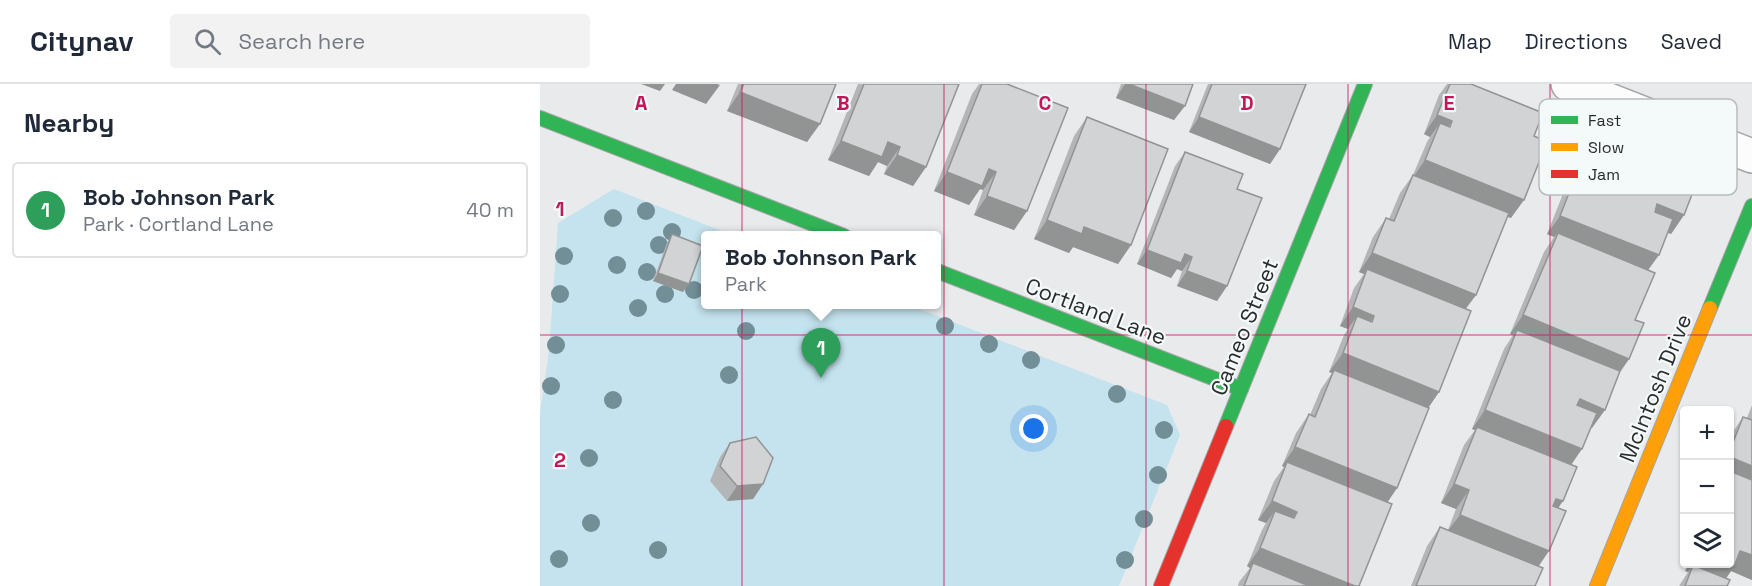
<!DOCTYPE html>
<meta charset="utf-8">
<style>
body{margin:0;font-family:"Space Grotesk",sans-serif;background:#f2f2f3;color:#1f2937}
.controls{position:absolute;right:18px;bottom:18px;display:grid;overflow:hidden;border-radius:6px;box-shadow:0 2px 4px #0004}
.controls button{width:54px;height:54px;display:grid;place-items:center;padding:0;border:0;border-bottom:2px solid #e0e1e3;background:#fff;color:#1f2937;font:30px sans-serif}
.you{position:absolute;left:494px;top:345px;width:21px;height:21px;margin:-15px;border:4px solid #fff;border-radius:50%;background:#1a73e8;box-shadow:0 0 0 9px #1a73e833}
.badge{display:grid;place-items:center;width:39px;height:39px;border-radius:50%;background:#7c3aed;color:#fff;font-size:20px;font-weight:700}
.pin{position:absolute;translate:-50% -50px;filter:drop-shadow(0 2px 3px #0008)}
.pin::after{content:'';position:absolute;top:32px;width:21px;height:18px;background:inherit;clip-path:polygon(0 0,100% 0,50% 100%)}
.popup{position:absolute;left:161px;top:147px;width:240px;height:78px;box-sizing:border-box;display:grid;place-content:center;border-radius:6px;background:#fff;filter:drop-shadow(0 2px 4px #0005);font-size:20px;white-space:nowrap;color:#747a83}
.popup b{font-size:22px;color:#1f2937}
.popup::after{content:'';position:absolute;left:50%;top:100%;margin-left:-12px;border:12px solid transparent;border-top-color:#fff}
.list{margin:0;padding:0;list-style:none}
h2{display:flex;justify-content:space-between;align-items:center;height:78px;margin:0;padding:0 24px;font-size:26px}
h2 small{font-size:20px;font-weight:400;color:#747a83}
.list li{display:grid;grid-template-columns:39px 1fr auto;gap:18px;align-items:center;box-sizing:border-box;height:96px;margin:0 12px 12px;padding:0 12px;border:2px solid #e0e1e3;border-radius:6px}
.list b{display:block;font-size:22px;white-space:nowrap}
.list p{margin:0;font-size:20px;white-space:nowrap;color:#747a83}
.list em{font-size:20px;font-style:normal;color:#747a83}
.icon{flex:none;width:33px;height:33px;fill:none;stroke:currentColor;stroke-width:2;stroke-linecap:round;stroke-linejoin:round}
.map{position:relative;flex:none;width:1212px;height:502px;overflow:hidden}
header{display:flex;align-items:center;gap:36px;box-sizing:border-box;height:84px;padding:0 30px;background:#fff;border-bottom:2px solid #e0e1e3}
header strong{font-size:28px}
nav{display:flex;gap:33px;margin-inline-start:auto;font-size:21px}
.search{width:420px;height:54px;background:#f2f2f3;display:flex;align-items:center;gap:15px;box-sizing:border-box;padding:0 21px;border-radius:6px;color:#747a83;font-size:22px}
main{display:flex}
aside{flex:1;background:#fff}
.map>svg:first-child{display:block}
.green{fill:#c4e3ee}
.lines{fill:none;stroke-linecap:round;stroke-linejoin:round}
.street-casing{stroke:#a4a5a6;stroke-width:36}
.fast-casing{stroke:#a4a5a6;stroke-width:16}
.slow-casing{stroke:#a4a5a6;stroke-width:16}
.jam-casing{stroke:#a4a5a6;stroke-width:16}
.street{stroke:#fcfcfc;stroke-width:33}
.fast{stroke:#30b455;stroke-width:14}
.slow{stroke:#ff9f0a;stroke-width:14}
.jam{stroke:#e5322d;stroke-width:14}
.tree{fill:#728e96}
.wall{fill:#b4b5b6}
.shaded-wall{fill:#929494}
.building{fill:#d1d3d4;stroke:#929494;stroke-width:1.5}
.grid{fill:none;stroke:#c2185b;stroke-width:1.5;stroke-opacity:0.55}
.labels{text-anchor:middle;dominant-baseline:central;stroke-width:4.5;stroke-linejoin:round;paint-order:stroke}
.street-label{font-size:22px;fill:#2a2c2c;stroke:#f4f9fa}
.key{fill:#f4f9fa;stroke:#b7bcbc;stroke-width:1.5}
.key-label{font-size:16px;fill:#2a2c2c}
.grid-label{font-size:20px;text-anchor:middle;font-weight:bold;fill:#c2185b;stroke:#f4f9fa;stroke-width:4.5;stroke-linejoin:round;paint-order:stroke}
</style>
<header>
<strong>Citynav</strong>
<div class="search"><svg class="icon" aria-label="search" viewBox="0 0 24 24"><circle cx="10" cy="10" r="6"/><path d="M15 15l6 6"/></svg>Search here</div>
<nav><a>Map</a><a>Directions</a><a>Saved</a></nav>
</header>
<main>
<aside>
<h2>Nearby<small></small></h2>
<ul class="list">
<li><span class="badge" style="background:#2e9e5b">1</span><div><b>Bob Johnson Park</b><p>Park · Cortland Lane</p></div><em>40 m</em></li>
</ul>
</aside>
<div class="map">
<svg width="1212" height="502" viewBox="0 0 1212 502">
<rect width="100%" height="100%" fill="#e8eaec"/>
<!-- green -->
<polygon class="green" points="74,105 192,151 166,152 166,220 369,221 627,321 640,351 579,502 0,502 0,329 9,267 18,139"/>
<g class="lines">
<defs>
<polyline id="street" points="1028,0 1212,72"/>
<g id="fast">
<polyline points="0,34 304,152"/>
<polyline points="397,187 701,305"/>
<polyline points="1170,224 1212,122"/>
<polyline points="686,342 825,0"/>
</g>
<polyline id="slow" points="1057,502 1170,224"/>
<polyline id="jam" points="621,502 686,342"/>
</defs>
<!-- street casing -->
<use href="#street" class="street-casing"/>
<!-- fast casing -->
<use href="#fast" class="fast-casing"/>
<!-- slow casing -->
<use href="#slow" class="slow-casing"/>
<!-- jam casing -->
<use href="#jam" class="jam-casing"/>
<!-- street -->
<use href="#street" class="street"/>
<!-- fast -->
<use href="#fast" class="fast"/>
<!-- slow -->
<use href="#slow" class="slow"/>
<!-- jam -->
<use href="#jam" class="jam"/>
</g>
<!-- trees -->
<g class="tree">
<circle cx="106" cy="127" r="9"/>
<circle cx="73" cy="134" r="9"/>
<circle cx="132" cy="148" r="9"/>
<circle cx="119" cy="161" r="9"/>
<circle cx="24" cy="172" r="9"/>
<circle cx="77" cy="181" r="9"/>
<circle cx="107" cy="188" r="9"/>
<circle cx="154" cy="206" r="9"/>
<circle cx="20" cy="210" r="9"/>
<circle cx="125" cy="210" r="9"/>
<circle cx="98" cy="224" r="9"/>
<circle cx="405" cy="242" r="9"/>
<circle cx="206" cy="247" r="9"/>
<circle cx="449" cy="260" r="9"/>
<circle cx="16" cy="261" r="9"/>
<circle cx="491" cy="276" r="9"/>
<circle cx="189" cy="291" r="9"/>
<circle cx="11" cy="302" r="9"/>
<circle cx="577" cy="310" r="9"/>
<circle cx="73" cy="316" r="9"/>
<circle cx="624" cy="346" r="9"/>
<circle cx="49" cy="374" r="9"/>
<circle cx="618" cy="391" r="9"/>
<circle cx="604" cy="435" r="9"/>
<circle cx="51" cy="439" r="9"/>
<circle cx="118" cy="466" r="9"/>
<circle cx="19" cy="475" r="9"/>
<circle cx="585" cy="476" r="9"/>
</g>
<!-- wall -->
<g class="wall">
<polygon points="198,0 296,0 267,58 187,27"/>
<polygon points="318,0 419,0 386,83 373,102 344,90 347,82 338,78 329,92 288,76"/>
<polygon points="439,0 467,0 487,127 474,146 434,131 443,106 440,105 429,121 394,107 432,10"/>
<polygon points="581,0 653,0 634,36 576,14"/>
<polygon points="668,0 766,0 740,65 730,80 649,48"/>
<polygon points="907,0 931,0 994,52 971,134 967,133 936,211 926,225 899,308 888,324 857,404 847,419 819,502 698,502 699,498 710,484 707,482 722,446 726,439 718,436 734,397 744,383 742,382 756,349 769,330 770,331 781,305 792,289 789,288 804,251 808,245 800,242 814,204 824,190 819,188 833,153 846,134 849,135 860,109 873,91 887,58 890,53 884,50 899,11"/>
<polygon points="547,33 591,161 578,180 533,163 529,169 494,155 534,52"/>
<polygon points="1053,48 1144,131 1131,150 1127,148 1108,186 1095,236 1089,275 1080,288 1052,344 1051,344 1031,381 999,482 995,502 871,502 887,462 900,443 908,446 916,425 901,419 924,361 935,346 932,345 964,265 973,251 970,250 1004,168 1014,153 1007,150 1040,67"/>
<polygon points="645,68 697,105 687,202 677,217 637,202 642,187 637,185 631,194 597,180 635,82"/>
<polygon points="132,150 143,208 113,197 127,159"/>
<polygon points="1212,321 1212,496 1191,487 1186,494 1187,502 1139,502 1148,488 1145,487 1148,480 1190,480 1190,352 1203,333 1207,334"/>
<polygon points="190,359 223,400 213,415 187,417 170,397 180,373"/>
</g>
<!-- shaded-wall -->
<g class="shaded-wall">
<polygon points="101,0 125,0 120,7"/>
<polygon points="136,0 177,0 180,1 166,20 132,6"/>
<polygon points="585,0 589,0 645,22 634,36 576,14"/>
<polygon points="200,8 280,40 267,58 187,27"/>
<polygon points="897,31 912,37 899,56 900,39 890,53 884,50"/>
<polygon points="659,33 740,65 730,80 649,48"/>
<polygon points="301,57 348,58 360,63 347,82 338,78 329,92 288,76"/>
<polygon points="357,71 386,83 373,102 344,90"/>
<polygon points="885,76 984,116 971,134 872,95"/>
<polygon points="449,85 456,88 443,106 440,105 429,121 394,107 407,88"/>
<polygon points="447,112 487,127 474,146 434,131"/>
<polygon points="1117,120 1144,131 1131,150 1104,139"/>
<polygon points="1020,132 1119,171 1106,189 1018,149 1014,153 1007,150"/>
<polygon points="507,136 544,143 591,161 578,180 533,163 529,169 494,155"/>
<polygon points="607,166 645,170 652,173 642,187 637,185 631,194 597,180"/>
<polygon points="832,169 936,211 922,229 827,185 824,190 819,188"/>
<polygon points="647,187 687,202 677,217 637,202"/>
<polygon points="118,189 149,200 143,208 113,197"/>
<polygon points="813,223 834,232 821,251 817,232 808,245 800,242"/>
<polygon points="983,231 1089,275 1076,294 977,246 973,251 970,250"/>
<polygon points="803,269 899,308 886,327 794,286 792,289 789,288"/>
<polygon points="1040,315 1065,326 1052,344 1026,334"/>
<polygon points="945,326 1042,365 1029,384 937,343 935,346 932,345"/>
<polygon points="755,363 857,404 844,423 747,378 744,383 742,382"/>
<polygon points="1190,373 1212,382 1212,407 1190,398"/>
<polygon points="223,400 213,415 187,417 197,402"/>
<polygon points="914,400 929,406 916,425 901,419"/>
<polygon points="1016,415 1023,417 1010,436 1003,434"/>
<polygon points="732,417 757,428 743,446 735,427 726,439 718,436"/>
<polygon points="920,431 1009,467 996,486 906,449"/>
<polygon points="720,464 815,502 755,502 713,479 710,484 707,482"/>
<polygon points="1200,467 1212,471 1212,496 1191,487 1181,502 1153,481 1148,488 1145,487 1150,480 1186,480"/>
</g>
<!-- building -->
<g class="building">
<polygon points="204,0 296,0 280,40 200,8"/>
<polygon points="324,0 419,0 386,83 357,71 360,63 348,58 342,73 301,57"/>
<polygon points="442,0 467,0 528,24 487,127 447,112 456,88 449,85 442,102 407,88"/>
<polygon points="589,0 653,0 645,22"/>
<polygon points="672,0 766,0 740,65 659,33"/>
<polygon points="910,0 931,0 1003,29 994,52 1007,58 984,116 885,76 900,39 910,43 912,37 897,31"/>
<polygon points="547,33 628,65 591,161 544,143 542,150 507,136"/>
<polygon points="1053,48 1160,90 1144,131 1117,120 1115,128 1133,135 1119,171 1020,132"/>
<polygon points="645,68 703,90 697,105 722,114 687,202 647,187 652,173 645,170 641,179 607,166"/>
<polygon points="873,91 969,129 936,211 832,169 846,134 854,137"/>
<polygon points="1018,149 1115,189 1095,236 1104,239 1089,275 983,231"/>
<polygon points="132,150 163,162 149,200 118,189"/>
<polygon points="827,185 931,227 899,308 803,269 817,232 832,238 834,232 813,223"/>
<polygon points="977,246 1080,287 1065,326 1040,315 1037,321 1057,329 1042,365 945,326"/>
<polygon points="794,286 889,324 857,404 755,363 769,330 775,333"/>
<polygon points="1203,333 1212,336 1212,382 1190,373 1190,366"/>
<polygon points="937,343 1037,383 1023,417 1016,415 1013,422 1026,427 1009,467 920,431 929,406 914,400"/>
<polygon points="216,353 233,374 223,400 197,402 180,382 190,359"/>
<polygon points="747,378 852,420 819,502 815,502 720,464 735,427 754,434 757,428 732,417"/>
<polygon points="1190,387 1212,396 1212,471 1200,467 1194,483 1186,480 1190,480"/>
<polygon points="900,443 1003,484 995,502 876,502"/>
<polygon points="713,479 769,502 704,502"/>
<polygon points="1153,481 1190,496 1187,502 1145,502"/>
</g>
<!-- grid -->
<path class="grid" d="M202,0V502M404,0V502M606,0V502M808,0V502M1010,0V502M0,251H1212"/>
<g class="labels">
<!-- street labels -->
<g class="street-label">
<text transform="translate(556 227) rotate(21)">Cortland Lane</text>
<text transform="translate(704 243) rotate(-68)">Cameo Street</text>
<text transform="translate(1115 304) rotate(-68)">McIntosh Drive</text>
</g>
</g>
<!-- legend -->
<rect x="999" y="15" width="198" height="96" rx="9" class="key"/>
<rect x="1011" y="32" width="27" height="8" fill="#30b455"/>
<rect x="1011" y="59" width="27" height="8" fill="#ff9f0a"/>
<rect x="1011" y="86" width="27" height="8" fill="#e5322d"/>
<g class="key-label">
<text x="1048" y="42">Fast</text>
<text x="1048" y="69">Slow</text>
<text x="1048" y="96">Jam</text>
</g>
<g class="grid-label">
<text x="101" y="26">A</text>
<text x="303" y="26">B</text>
<text x="505" y="26">C</text>
<text x="707" y="26">D</text>
<text x="909" y="26">E</text>
<text x="20" y="132">1</text>
<text x="20" y="383">2</text>
</g>
</svg>
<div class="controls">
<button>+</button>
<button>−</button>
<button><svg class="icon" aria-label="layers" viewBox="0 0 24 24"><path d="M12 4l9 5-9 5-9-5zM3 14l9 5 9-5"/></svg></button>
</div>
<div class="you"></div>
<div class="pin badge" style="left:281px;top:294px;background:#2e9e5b">1</div>
<div class="popup"><b>Bob Johnson Park</b>Park</div>
</div>
</main>
